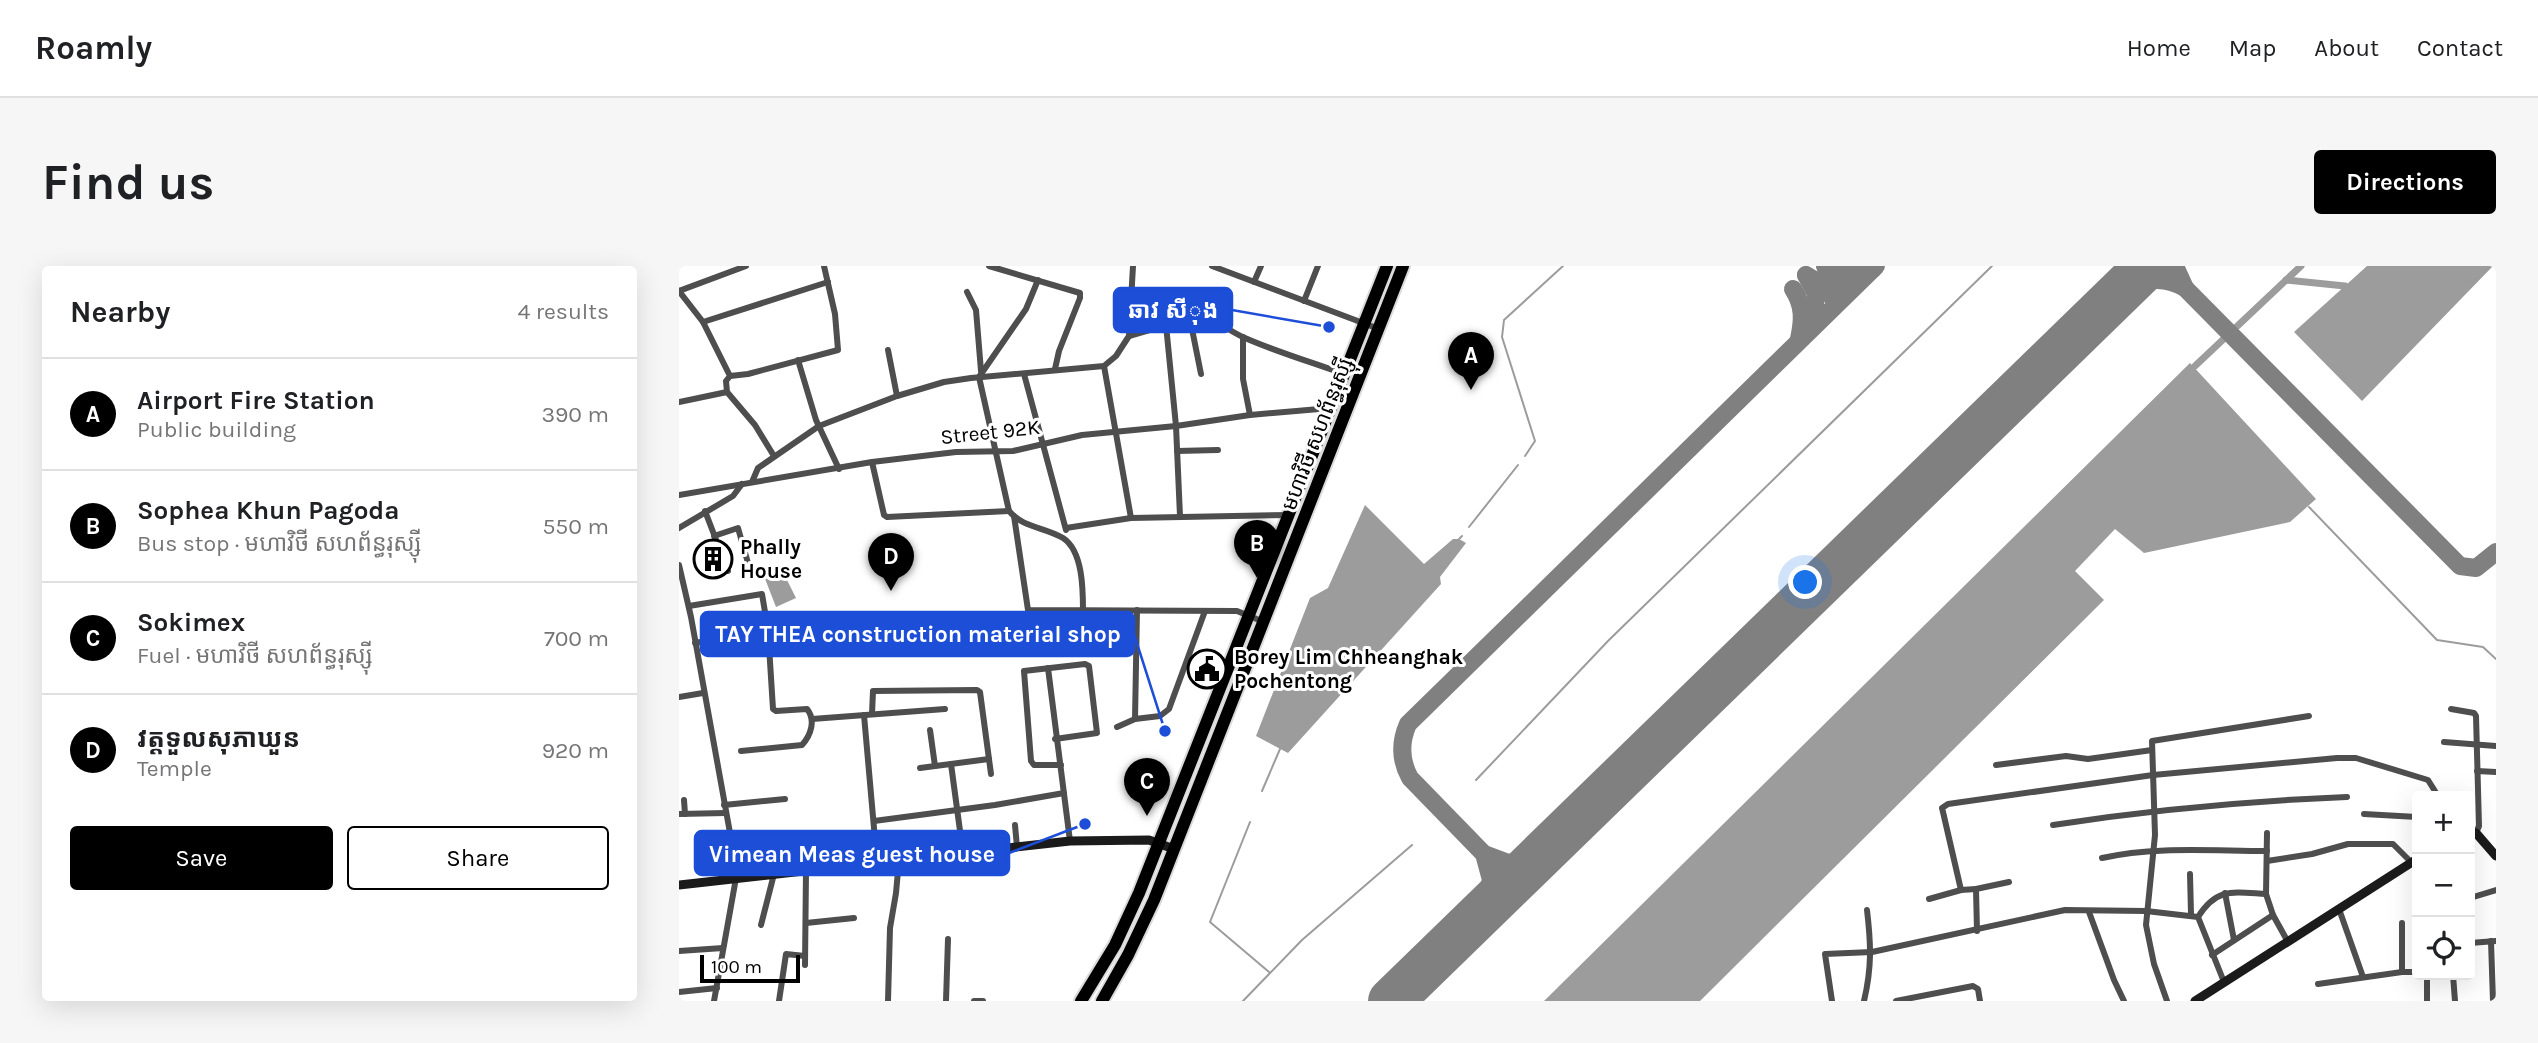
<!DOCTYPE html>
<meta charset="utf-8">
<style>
body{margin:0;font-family:Karla,"Noto Sans Khmer",sans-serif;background:#f6f6f6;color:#202124}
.controls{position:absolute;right:21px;bottom:21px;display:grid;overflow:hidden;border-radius:7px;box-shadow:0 7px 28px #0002}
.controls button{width:63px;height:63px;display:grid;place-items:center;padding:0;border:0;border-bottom:2px solid #e0e0e0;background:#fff;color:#202124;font:35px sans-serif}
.scale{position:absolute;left:21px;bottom:18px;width:100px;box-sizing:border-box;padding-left:7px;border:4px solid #000;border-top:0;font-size:19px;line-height:24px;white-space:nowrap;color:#000;-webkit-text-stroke:5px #fff;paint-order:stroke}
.you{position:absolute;left:1127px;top:317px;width:24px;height:24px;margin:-18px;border:5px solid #fff;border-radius:50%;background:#1a73e8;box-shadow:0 0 0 10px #1a73e833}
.badge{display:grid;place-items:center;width:46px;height:46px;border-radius:50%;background:#000;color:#fff;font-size:23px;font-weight:700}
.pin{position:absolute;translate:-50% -58px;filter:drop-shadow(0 2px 4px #0008)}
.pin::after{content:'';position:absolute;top:37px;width:24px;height:21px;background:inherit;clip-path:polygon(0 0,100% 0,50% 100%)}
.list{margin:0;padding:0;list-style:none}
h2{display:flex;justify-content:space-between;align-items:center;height:91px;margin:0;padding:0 28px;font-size:30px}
h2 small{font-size:23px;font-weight:400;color:#757577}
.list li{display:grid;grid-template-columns:46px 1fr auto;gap:21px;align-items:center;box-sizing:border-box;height:112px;padding:0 28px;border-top:2px solid #e0e0e0}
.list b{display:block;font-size:26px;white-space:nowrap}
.list p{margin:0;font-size:23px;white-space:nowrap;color:#757577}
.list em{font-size:23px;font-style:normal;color:#757577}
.actions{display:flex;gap:14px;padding:21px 28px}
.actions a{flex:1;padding:16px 0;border:2px solid #000;border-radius:7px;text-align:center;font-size:24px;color:#000}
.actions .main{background:#000;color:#fff}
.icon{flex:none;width:38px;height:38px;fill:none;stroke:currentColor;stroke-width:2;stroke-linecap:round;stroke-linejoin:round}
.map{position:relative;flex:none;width:1817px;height:735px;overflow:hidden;border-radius:7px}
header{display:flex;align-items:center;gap:42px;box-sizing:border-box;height:98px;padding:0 35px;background:#fff;border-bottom:2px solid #e0e0e0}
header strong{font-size:33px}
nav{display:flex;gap:38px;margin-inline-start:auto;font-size:24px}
.intro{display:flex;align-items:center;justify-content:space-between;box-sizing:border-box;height:168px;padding:0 42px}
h1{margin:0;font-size:49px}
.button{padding:18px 32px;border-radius:7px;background:#000;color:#fff;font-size:24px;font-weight:700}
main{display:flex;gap:42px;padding:0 42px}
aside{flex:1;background:#fff;border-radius:7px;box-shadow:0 7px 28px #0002}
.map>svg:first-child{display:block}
.water{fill:#9c9c9c}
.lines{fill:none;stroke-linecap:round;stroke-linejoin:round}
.stream{stroke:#9c9c9c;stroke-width:2}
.canal{stroke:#9c9c9c;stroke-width:7}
.taxiway{stroke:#808080;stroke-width:18}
.runway{stroke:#808080;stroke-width:46}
.highway-casing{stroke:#dbdbdb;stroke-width:16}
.street{stroke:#4e4e4e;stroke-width:6}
.secondary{stroke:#1b1b1b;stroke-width:9}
.highway{stroke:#000;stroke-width:12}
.labels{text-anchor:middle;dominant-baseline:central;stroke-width:6;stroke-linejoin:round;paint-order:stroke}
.street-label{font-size:21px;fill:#000;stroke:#fff}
.poi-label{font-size:21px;font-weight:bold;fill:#000;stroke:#fff;text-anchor:start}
.leader{fill:none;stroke:#1d4ed8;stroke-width:2.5}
.callout-dot{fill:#1d4ed8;stroke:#fff;stroke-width:2.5}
.callout{fill:#1d4ed8;stroke:#1d4ed8;stroke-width:2.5}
.callout-label{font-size:23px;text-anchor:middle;font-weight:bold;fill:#fff}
</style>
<header>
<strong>Roamly</strong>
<nav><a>Home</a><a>Map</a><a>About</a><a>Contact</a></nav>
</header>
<div class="intro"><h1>Find us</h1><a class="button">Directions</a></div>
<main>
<aside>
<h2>Nearby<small>4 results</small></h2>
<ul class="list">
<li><span class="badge">A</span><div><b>Airport Fire Station</b><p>Public building</p></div><em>390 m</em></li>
<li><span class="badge">B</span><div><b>Sophea Khun Pagoda</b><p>Bus stop · មហាវិថី សហព័ន្ធរុស្ស៊ី</p></div><em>550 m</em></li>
<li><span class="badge">C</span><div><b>Sokimex</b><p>Fuel · មហាវិថី សហព័ន្ធរុស្ស៊ី</p></div><em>700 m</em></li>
<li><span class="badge">D</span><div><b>វត្តទួលសុភាឃួន</b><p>Temple</p></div><em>920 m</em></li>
</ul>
<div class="actions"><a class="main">Save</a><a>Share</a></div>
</aside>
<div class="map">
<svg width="1817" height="735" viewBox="0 0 1817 735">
<rect width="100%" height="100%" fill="#fff"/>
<!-- water -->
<g class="water">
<polygon points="1688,0 1814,0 1683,135 1615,66"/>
<polygon points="1511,97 1637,233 1611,256 1465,287 1436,263 1396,305 1425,334 1021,735 865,735"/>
<polygon points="686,239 745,298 774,273 780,273 787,277 761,311 762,318 609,487 577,470 631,332 649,322"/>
<polygon points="96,301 107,312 117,332 97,341 83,305"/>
<polygon points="229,364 263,366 264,387 259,391 230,391 223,384 225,367"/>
</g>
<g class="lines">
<!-- stream -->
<g class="stream">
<polyline points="846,190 856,175 823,71 825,54 884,0"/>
<polyline points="1630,241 1758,374 1804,381 1817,393"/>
<polyline points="790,261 839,199"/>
<polyline points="780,273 783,270"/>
<polyline points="797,514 929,375 1313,0"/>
<polyline points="583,525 601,483"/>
<polyline points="571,556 531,656 590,706"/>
<polyline points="564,735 623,674 733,579"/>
</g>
<!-- canal -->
<g class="canal">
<polyline points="1607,14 1666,20"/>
<polyline points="1516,100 1622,0"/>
</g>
<!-- taxiway -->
<g class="taxiway">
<polyline points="1146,0 1151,13 1152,30"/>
<polyline points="1150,0 1162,5 1194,3"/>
<polyline points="1496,0 1506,22 1781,300 1797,302 1817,286"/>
<path d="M1127,9C1144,20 1160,23 1179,15"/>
<polyline points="1127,9 1137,28 1134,61"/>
<path d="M1444,22C1468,14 1483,9 1506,22"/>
<path d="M1114,23C1125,40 1124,54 1120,73"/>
<polyline points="805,588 829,597 858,593"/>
<path d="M803,646L812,614L805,588L731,512C721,494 721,476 729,458L1197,0"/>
</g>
<!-- runway -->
<polyline class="runway" points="712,735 1468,0"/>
<defs>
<g id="highway">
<polyline points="402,735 436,679 460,627 708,0"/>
<polyline points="423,735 449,689 475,634 724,0"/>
</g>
</defs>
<!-- highway casing -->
<use href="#highway" class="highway-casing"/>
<!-- street -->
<g class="street">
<polyline points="310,0 401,27 401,32 380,85 376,103"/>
<polyline points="533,0 700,63"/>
<path d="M359,14L347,43L300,111L330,245C344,262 366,261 384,272C404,285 404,324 404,345"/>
<polyline points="575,16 582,0"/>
<polyline points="0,25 24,56 51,110 47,115 48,126 76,159 95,190"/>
<polyline points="0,25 67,0"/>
<polyline points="288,26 297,44 302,105"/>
<polyline points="625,35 639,0"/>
<polyline points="511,53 522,108"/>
<polyline points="24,56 149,16"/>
<polyline points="487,59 497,160 501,250"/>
<path d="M450,70L515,51C535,51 548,64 566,72C598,86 632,96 665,108"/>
<polyline points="564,71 564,113 571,149"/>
<polyline points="209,84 218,130"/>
<polyline points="119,94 137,154 160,203"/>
<polyline points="425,100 452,252"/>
<polyline points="345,108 387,264"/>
<polyline points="51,110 69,108 159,84 156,48 145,0"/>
<polyline points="0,136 48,126"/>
<polyline points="498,185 539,184"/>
<polyline points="193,196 205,249 208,251 330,245"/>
<polyline points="73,216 79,202 140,160 218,130 265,116 292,112 425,100 437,90 450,70 454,0"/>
<polyline points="0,229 193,196 277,186 334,185 403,169 497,160 571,149 652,142"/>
<polyline points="26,245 49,305"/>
<polyline points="335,250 349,344 558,345 585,356"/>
<polyline points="0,262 54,230 63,218"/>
<polyline points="387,262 452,252 610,249"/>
<polyline points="35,270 59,262 69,297"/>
<polyline points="0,299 12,351 57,600 57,612 35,735"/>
<path d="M10,340L83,328L89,364L94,443L97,445L128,443C137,454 132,469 123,479L62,485"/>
<polyline points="16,377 89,364"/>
<polyline points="369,402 391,575"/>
<polyline points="0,431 24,427"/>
<polyline points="1772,443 1795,447 1797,450 1800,560 1797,567"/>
<polyline points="193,448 194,425 298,424 301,426 312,508"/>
<polyline points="185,449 198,596"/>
<polyline points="133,453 266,443"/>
<polyline points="456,453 458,344"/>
<polyline points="438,461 456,453 481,450 490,443 526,345"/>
<polyline points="251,464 256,500"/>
<polyline points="376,473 418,467 410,400 406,398 345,405 352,495 355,499 382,499"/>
<polyline points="1765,476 1817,480"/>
<polyline points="272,498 284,587"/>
<polyline points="1317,499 1387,490 1409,493 1473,484"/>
<polyline points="241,502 310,493"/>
<polyline points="1798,505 1817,506"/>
<polyline points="5,534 6,548"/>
<polyline points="45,539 106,533"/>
<polyline points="0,548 47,547"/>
<polyline points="1685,548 1738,551"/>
<polyline points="195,555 316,539 385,527"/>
<polyline points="336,559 338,581"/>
<path d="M1374,559C1471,544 1569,535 1668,531"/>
<polyline points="1588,567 1587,628 1594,649 1609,676"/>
<path d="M1423,592C1476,580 1533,585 1588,585"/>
<polyline points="1588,595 1633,588 1669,578 1714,578 1733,597"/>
<polyline points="1511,608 1512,648"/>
<polyline points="1297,623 1282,624 1264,546 1263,542 1269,538 1474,509 1658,492 1677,492 1749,514 1759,530"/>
<polyline points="1546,627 1555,674"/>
<polyline points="1791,632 1817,624"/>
<polyline points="1250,633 1282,624"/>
<polyline points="1660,643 1684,711"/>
<polyline points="1410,646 1435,714 1445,735"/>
<path d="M1519,651C1538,621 1554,626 1587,628"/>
<polyline points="127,657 175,652"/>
<polyline points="1723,657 1723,706"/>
<polyline points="82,659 95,608 92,574"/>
<polyline points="1298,665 1297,623 1330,616"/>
<polyline points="1812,675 1814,735"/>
<polyline points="1791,677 1817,675"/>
<polyline points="0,685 44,682"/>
<polyline points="1533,689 1594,649"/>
<polyline points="126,699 127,605"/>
<polyline points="1774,709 1776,735"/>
<polyline points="1639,718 1723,706 1738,706"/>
<polyline points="0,726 38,722"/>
<polyline points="100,735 107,688 126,690"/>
<polyline points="209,735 211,662 217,627 220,594"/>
<polyline points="267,735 269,673"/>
<polyline points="295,735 304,735"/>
<polyline points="1153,735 1146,688 1193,686 1386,644 1467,645 1519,651 1545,716"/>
<path d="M1185,735C1193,701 1192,678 1188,644"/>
<polyline points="1217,735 1294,720 1299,723 1301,735"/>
<polyline points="1488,735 1475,698 1467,659 1476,569 1473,475 1630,450"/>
<polyline points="1748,735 1748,709"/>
</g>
<!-- secondary -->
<g class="secondary">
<polyline points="1791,566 1797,567 1817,590"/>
<polyline points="0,619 391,575 470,574 495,583"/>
<polyline points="1516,735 1738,593"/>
</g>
<!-- highway -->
<use href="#highway" class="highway"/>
</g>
<!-- icons -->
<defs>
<symbol id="building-ring" viewBox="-11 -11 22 22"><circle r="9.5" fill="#fff" stroke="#000" stroke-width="1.5"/><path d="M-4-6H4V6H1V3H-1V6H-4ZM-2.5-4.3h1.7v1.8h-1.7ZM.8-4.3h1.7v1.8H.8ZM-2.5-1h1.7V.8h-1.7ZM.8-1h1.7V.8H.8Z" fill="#000"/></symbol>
<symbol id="civic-ring" viewBox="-11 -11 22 22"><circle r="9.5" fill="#fff" stroke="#000" stroke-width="1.5"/><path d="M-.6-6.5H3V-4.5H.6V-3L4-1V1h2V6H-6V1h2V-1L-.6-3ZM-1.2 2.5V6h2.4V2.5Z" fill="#000"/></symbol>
</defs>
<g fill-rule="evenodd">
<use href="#building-ring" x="12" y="271" width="44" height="44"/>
<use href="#civic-ring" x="506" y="381" width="44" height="44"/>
</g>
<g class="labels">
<!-- street labels -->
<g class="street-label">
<text transform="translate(311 166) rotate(-6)">Street 92K</text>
<text transform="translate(638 168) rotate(-69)">មហាវិថី សហព័ន្ធរុស្ស៊ី</text>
</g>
<!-- poi labels -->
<g class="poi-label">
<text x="61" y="281">Phally<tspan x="61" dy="24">House</tspan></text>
<text x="555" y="391">Borey Lim Chheanghak<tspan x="555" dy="24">Pochentong</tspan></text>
</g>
</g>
<!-- callouts -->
<path class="leader" d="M650 61L553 44M486 465L455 368M406 558L330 587"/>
<g class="callout-dot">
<circle cx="650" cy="61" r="7"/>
<circle cx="486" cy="465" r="7"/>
<circle cx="406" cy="558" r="7"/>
</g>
<g class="callout">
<rect x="435" y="22" width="118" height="44" rx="7"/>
<rect x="22" y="346" width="433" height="44" rx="7"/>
<rect x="16" y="565" width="314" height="44" rx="7"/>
</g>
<g class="callout-label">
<text x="494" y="52">ឆាវ សីុង</text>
<text x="239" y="376">TAY THEA construction material shop</text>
<text x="173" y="596">Vimean Meas guest house</text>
</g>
</svg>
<div class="controls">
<button>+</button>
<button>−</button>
<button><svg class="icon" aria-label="locate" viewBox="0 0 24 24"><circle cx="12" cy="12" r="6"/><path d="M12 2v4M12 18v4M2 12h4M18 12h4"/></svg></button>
</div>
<div class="scale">100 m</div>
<div class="you"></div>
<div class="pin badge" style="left:792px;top:124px">A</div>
<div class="pin badge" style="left:578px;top:312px">B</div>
<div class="pin badge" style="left:468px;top:550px">C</div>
<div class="pin badge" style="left:212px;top:325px">D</div>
</div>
</main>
